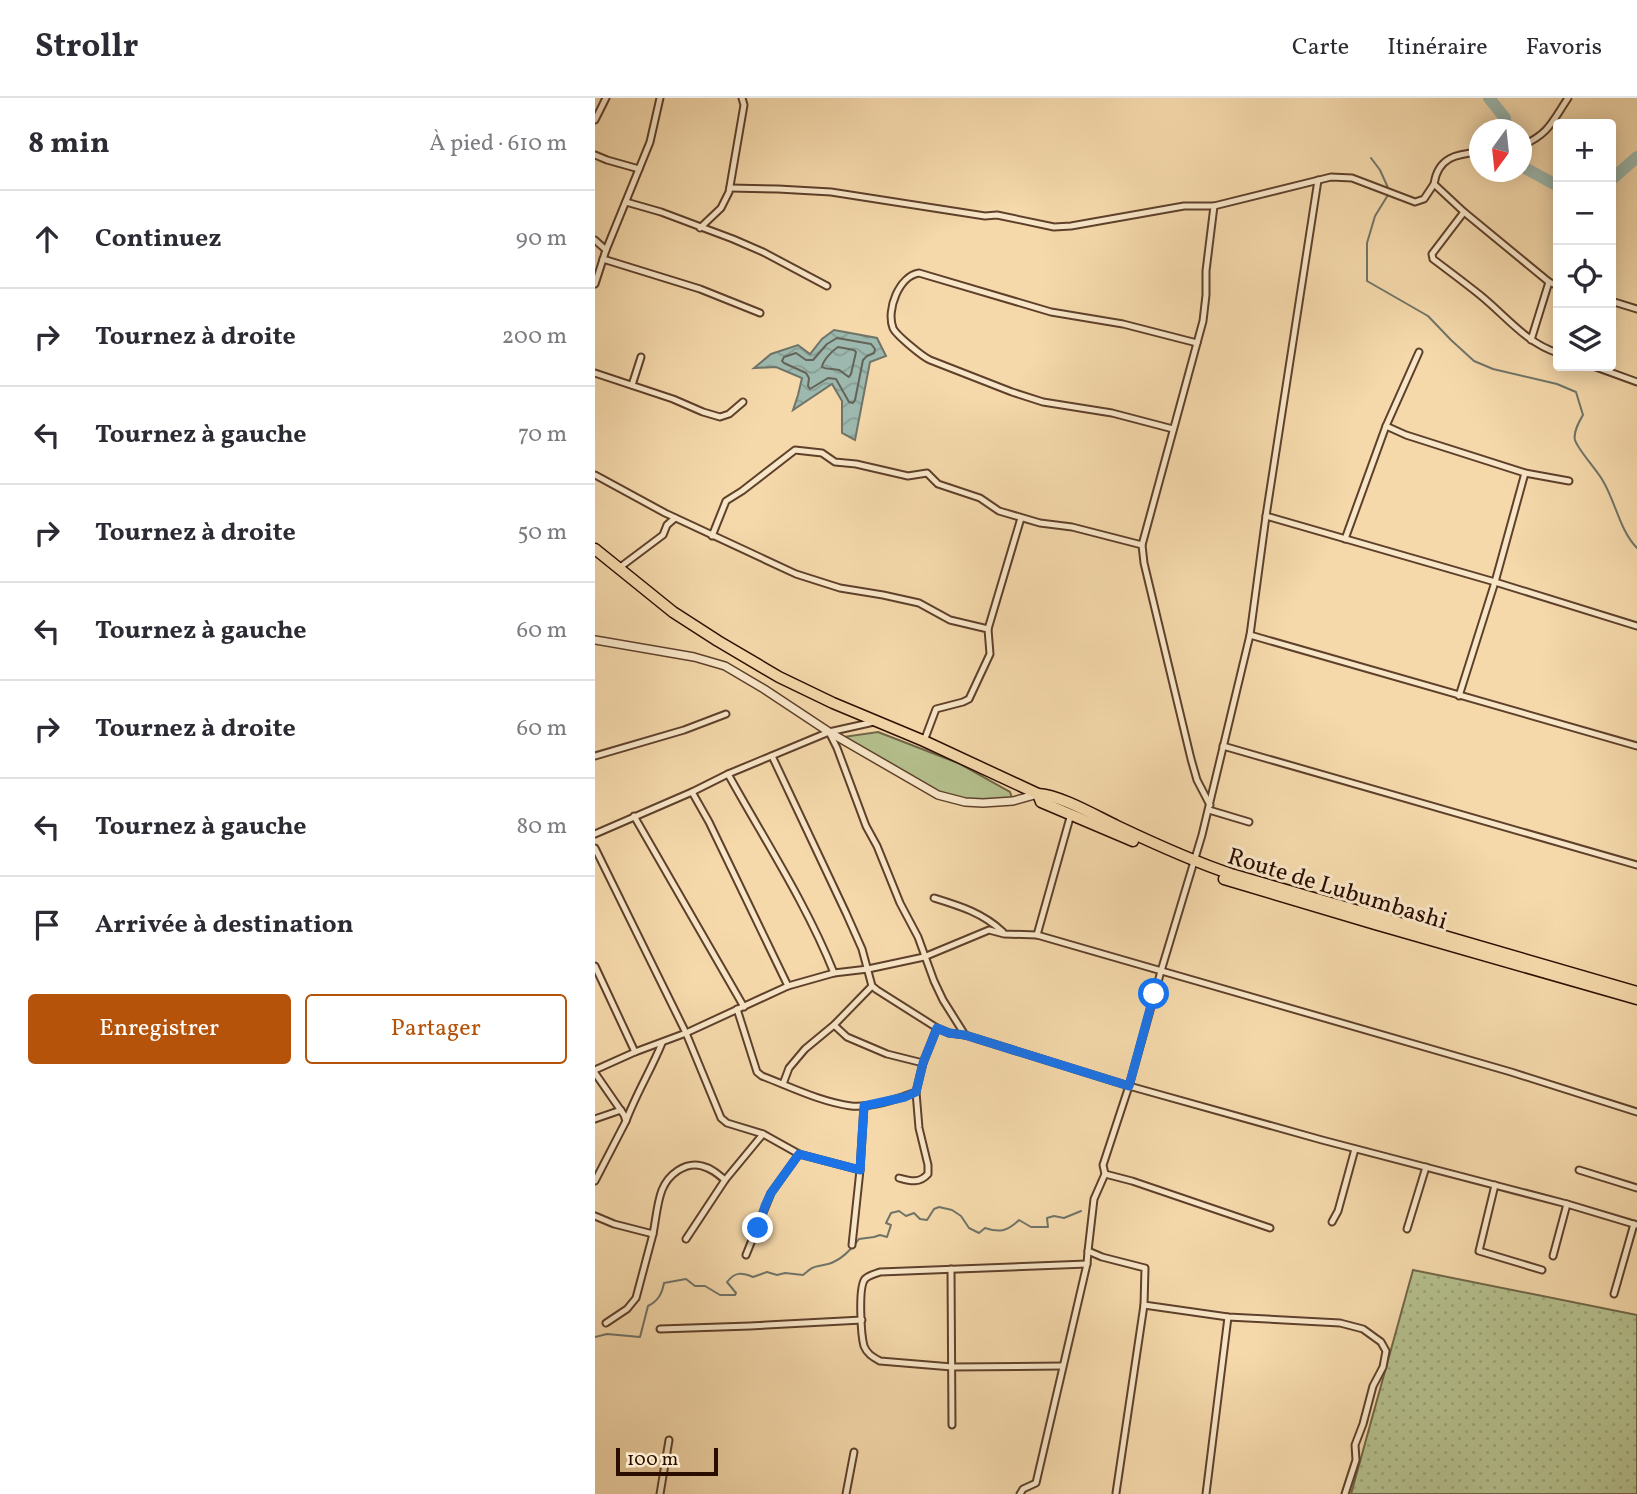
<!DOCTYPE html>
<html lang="fr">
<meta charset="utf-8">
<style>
body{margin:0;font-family:Vollkorn,serif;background:#f7f7f7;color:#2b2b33}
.controls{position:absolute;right:21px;top:21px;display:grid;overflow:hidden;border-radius:7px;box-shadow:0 4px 18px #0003}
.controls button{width:63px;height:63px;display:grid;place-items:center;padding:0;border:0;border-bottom:2px solid #e1e1e2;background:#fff;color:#2b2b33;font:35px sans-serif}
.compass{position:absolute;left:874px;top:21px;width:63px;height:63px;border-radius:50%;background:#fff;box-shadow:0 4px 18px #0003;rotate:195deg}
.scale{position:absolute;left:21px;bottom:18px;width:102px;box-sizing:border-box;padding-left:7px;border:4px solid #2b0d00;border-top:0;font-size:19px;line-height:24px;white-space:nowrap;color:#2b0d00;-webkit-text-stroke:5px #f8e6c8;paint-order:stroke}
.stop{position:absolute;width:21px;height:21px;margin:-16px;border:5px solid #1a73e8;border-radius:50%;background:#fff}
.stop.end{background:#1a73e8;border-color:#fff;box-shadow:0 2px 7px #0008}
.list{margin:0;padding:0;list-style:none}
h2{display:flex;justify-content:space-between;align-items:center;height:91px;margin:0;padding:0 28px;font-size:30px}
h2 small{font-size:23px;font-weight:400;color:#7c7c81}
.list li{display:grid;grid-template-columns:46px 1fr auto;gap:21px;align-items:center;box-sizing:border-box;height:98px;padding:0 28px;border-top:2px solid #e1e1e2}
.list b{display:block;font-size:26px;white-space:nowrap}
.list em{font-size:23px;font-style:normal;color:#7c7c81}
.actions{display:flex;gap:14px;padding:21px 28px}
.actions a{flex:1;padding:16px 0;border:2px solid #b45309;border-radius:7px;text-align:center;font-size:24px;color:#b45309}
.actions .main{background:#b45309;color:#fff}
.icon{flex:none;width:38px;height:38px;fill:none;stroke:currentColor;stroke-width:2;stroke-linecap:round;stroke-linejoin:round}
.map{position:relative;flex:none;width:1042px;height:1396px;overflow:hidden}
header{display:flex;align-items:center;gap:42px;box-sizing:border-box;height:98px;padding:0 35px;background:#fff;border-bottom:2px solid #e1e1e2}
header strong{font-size:33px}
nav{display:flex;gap:38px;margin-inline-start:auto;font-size:24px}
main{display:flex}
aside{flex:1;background:#fff}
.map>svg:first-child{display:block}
.grass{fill:url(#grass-dots);stroke:#706647;stroke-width:2}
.park{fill:#b5c08e;stroke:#706647;stroke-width:2}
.water{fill:url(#water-waves);stroke:#6f7469;stroke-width:2}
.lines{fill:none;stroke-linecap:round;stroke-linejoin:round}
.shore{stroke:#646358;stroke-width:2}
.stream{stroke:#6f7469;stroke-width:2}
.river{stroke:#9db9af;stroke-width:12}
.minor-casing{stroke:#5e402b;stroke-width:9}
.tertiary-casing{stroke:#5e402b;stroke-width:10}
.trunk-casing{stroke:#2b0d00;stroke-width:13}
.minor{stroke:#f8e6c8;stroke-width:5}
.tertiary{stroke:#f8e6c8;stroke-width:7}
.trunk{stroke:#f5d9ab;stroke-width:10}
.route{stroke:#1a73e8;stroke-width:9}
.labels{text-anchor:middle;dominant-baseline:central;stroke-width:6;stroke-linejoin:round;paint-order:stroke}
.street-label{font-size:24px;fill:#2b0d00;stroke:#f8e6c8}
</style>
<header>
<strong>Strollr</strong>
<nav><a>Carte</a><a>Itinéraire</a><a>Favoris</a></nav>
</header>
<main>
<aside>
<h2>8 min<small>À pied · 610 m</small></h2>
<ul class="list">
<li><svg class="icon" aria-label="ahead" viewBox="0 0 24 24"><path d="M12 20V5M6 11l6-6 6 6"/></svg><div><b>Continuez</b></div><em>90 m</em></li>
<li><svg class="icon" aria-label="right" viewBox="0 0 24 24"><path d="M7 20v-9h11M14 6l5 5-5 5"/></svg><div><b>Tournez à droite</b></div><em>200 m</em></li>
<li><svg class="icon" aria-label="left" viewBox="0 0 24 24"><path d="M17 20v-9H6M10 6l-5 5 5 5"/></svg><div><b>Tournez à gauche</b></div><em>70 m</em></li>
<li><svg class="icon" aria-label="right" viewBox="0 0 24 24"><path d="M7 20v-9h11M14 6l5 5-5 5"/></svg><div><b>Tournez à droite</b></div><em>50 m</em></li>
<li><svg class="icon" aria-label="left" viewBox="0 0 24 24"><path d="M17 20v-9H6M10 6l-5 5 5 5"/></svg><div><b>Tournez à gauche</b></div><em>60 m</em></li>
<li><svg class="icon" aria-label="right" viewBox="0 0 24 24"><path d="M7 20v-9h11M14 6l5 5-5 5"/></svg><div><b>Tournez à droite</b></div><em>60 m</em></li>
<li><svg class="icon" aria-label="left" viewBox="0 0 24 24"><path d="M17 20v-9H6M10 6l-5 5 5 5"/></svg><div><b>Tournez à gauche</b></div><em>80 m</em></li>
<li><svg class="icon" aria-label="arrive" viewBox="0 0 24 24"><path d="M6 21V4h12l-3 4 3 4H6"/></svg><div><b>Arrivée à destination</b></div></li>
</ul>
<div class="actions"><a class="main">Enregistrer</a><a>Partager</a></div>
</aside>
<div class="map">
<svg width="1042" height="1396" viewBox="0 0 1042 1396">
<defs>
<pattern id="grass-dots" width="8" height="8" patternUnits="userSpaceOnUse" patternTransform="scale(1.75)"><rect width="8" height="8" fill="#b5c08e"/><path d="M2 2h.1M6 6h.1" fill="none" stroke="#9ca479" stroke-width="1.8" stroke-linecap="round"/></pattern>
<pattern id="water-waves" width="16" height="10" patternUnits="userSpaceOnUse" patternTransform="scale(1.75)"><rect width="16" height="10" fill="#9db9af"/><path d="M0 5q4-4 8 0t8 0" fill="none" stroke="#879e95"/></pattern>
</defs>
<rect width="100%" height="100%" fill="#f5d9ab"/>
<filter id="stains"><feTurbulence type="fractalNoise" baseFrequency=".00286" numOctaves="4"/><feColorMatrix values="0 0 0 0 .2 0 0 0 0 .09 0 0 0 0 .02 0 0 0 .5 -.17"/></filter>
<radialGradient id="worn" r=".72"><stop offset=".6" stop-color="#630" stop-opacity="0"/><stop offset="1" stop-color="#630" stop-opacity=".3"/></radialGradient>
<!-- grass -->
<polygon class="grass" points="818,1172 1042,1217 1042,1396 756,1396"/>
<!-- park -->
<polygon class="park" points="283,634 363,665 415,694 417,700 384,704 342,695 248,639"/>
<!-- water -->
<polygon class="water" points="239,232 282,240 291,258 275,264 260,342 247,335 247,303 237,286 198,312 203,297 207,280 181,269 159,270 176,256 203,247 215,256 227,241"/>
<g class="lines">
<!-- shore -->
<g class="shore">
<polygon points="242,240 276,246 280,251 279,255 272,258 268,262 260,302 258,305 254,304 241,281 233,280 215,291 213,288 214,280 211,275 189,265 187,263 189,259 201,255 211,262 218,262 232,246"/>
<path d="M243,249L259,252L261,254L256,276L254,279C250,277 248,274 244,272C238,270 232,272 227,269C228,262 237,253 243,249Z"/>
</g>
<!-- stream -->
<g class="stream">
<polyline points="776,60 785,72 794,92"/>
<path d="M793,97L780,118L772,145V183L833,218L856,242L879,263L898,271L962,286L981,294L988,317C984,324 978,334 980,342C983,352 1002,372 1008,383C1021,405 1025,433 1042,450"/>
<path d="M0,1239L12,1236L45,1239L53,1208C63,1203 67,1196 69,1185L91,1181L100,1188H110L125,1197H140L141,1195L132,1184C140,1174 146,1174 158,1179L172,1174L182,1177L190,1175L208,1177C221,1166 218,1170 233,1166C245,1163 257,1151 264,1141L279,1139L285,1137L292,1139L296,1127L291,1125L296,1115L304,1113L311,1118L319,1115L325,1121L332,1122L339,1111L344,1109L357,1112L366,1118L374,1130L384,1135L390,1130C405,1135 413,1133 424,1122L436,1129H453L452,1120L459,1118L469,1120L486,1113"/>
</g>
<!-- river -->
<g class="river">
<polyline points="894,0 910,20 911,32"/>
<polyline points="926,65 928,69 963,88"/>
<polyline points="1016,82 1042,59"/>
</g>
<defs>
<g id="minor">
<polyline points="0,22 11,0"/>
<path d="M926,48C954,36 957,24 973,0"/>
<path d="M884,54C862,56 843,59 839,86L869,114L954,184L963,188"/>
<polyline points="0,57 12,62 44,71"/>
<polyline points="723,82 671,418 655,537 607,737 566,873 534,988 508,1067 510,1076 499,1101 493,1153 507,1159 550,1170 549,1207 633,1219 745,1225 768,1231 786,1244 791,1253 788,1269 778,1288 768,1326 760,1347 761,1362 750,1396"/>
<polyline points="135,90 183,91 236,94 390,118 402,117 459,129 476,128 589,108 619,108 736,79 757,80 820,104 829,101 839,86"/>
<polyline points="31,104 66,114 138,141 168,154 232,188"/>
<path d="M869,114L837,156L838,161C854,173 870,185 885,197C911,218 931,245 963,255"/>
<polyline points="105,130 126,110 134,94 149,7 147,0"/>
<polyline points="0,142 11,152"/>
<polyline points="8,161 105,191 165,215"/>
<polyline points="0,186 11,152 55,44 65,0"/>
<polyline points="1016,203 1042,211"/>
<polyline points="936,242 954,184"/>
<polyline points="998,268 1042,284"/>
<polyline points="0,275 78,301 108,314 125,319 134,316 148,304"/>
<polyline points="37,287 46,259"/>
<polyline points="791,328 811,337 930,375 974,383"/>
<path d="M578,331L517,315L448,304L417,294L335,262C328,259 301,237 298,230C291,212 304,178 324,175L456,214L528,226L602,245"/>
<polyline points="0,377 70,415 201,476 245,490 288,497 324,505 355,522 393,531 395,556 374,601 368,604 341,611 329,643"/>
<polyline points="671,418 900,484 1042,528"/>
<polyline points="117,438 131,403 147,393 200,352 227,355 240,364 261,366 313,378 332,375 343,386 385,400 404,413 445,425 477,429 547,447"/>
<polyline points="750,441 791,328 824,254"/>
<polyline points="24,470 68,437 72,427 80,420"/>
<polyline points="393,531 426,420"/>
<polyline points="655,537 1042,648"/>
<polyline points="864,598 900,484 930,375"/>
<polyline points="234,634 242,650 271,728 282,748 305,805 323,839 339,883 348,902 370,937"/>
<polyline points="628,648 1042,767"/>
<polyline points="0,658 89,632 131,616"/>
<polyline points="177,658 251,815 267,851 277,888 282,892 342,930 354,935 370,937 534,988 727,1042 972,1106 1042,1127"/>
<path d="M133,676C169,741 211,805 239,875"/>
<polyline points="97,694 114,724 193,888"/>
<polyline points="615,707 602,682 596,661 549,465 547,447 608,223 611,197 611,173 619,108"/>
<polyline points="614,712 654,724"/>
<polyline points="39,718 149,909"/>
<polyline points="0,736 97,694 133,676 234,634 279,624"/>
<polyline points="0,750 91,935 126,1020 132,1025 168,1036 204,1056 265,1072"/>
<path d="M339,800C365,808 388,815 408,834"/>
<polyline points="442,837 476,716"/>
<polyline points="0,868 40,954"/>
<path d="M142,911L162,974L167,978C196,989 226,1004 256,1008C274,1010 304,1001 321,994L328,965"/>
<polyline points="239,927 252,939 292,956 328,965 342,930"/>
<polyline points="0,972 40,954 91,935 193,888 239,875 273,871 329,859 394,832 409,836 442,837 916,974 1042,1014"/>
<polyline points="0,975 29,1017 31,1023 0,1083"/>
<polyline points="188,986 194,970 210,951 239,927 277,888"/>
<polyline points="0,1021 26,1012"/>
<path d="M31,1023C41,996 56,972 67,945"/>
<polyline points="984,1072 1042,1090"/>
<polyline points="510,1076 537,1083 675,1130"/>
<path d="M304,1080C315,1083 324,1086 333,1076V1067L324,1030L321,994"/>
<polyline points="900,1087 884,1153 947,1172"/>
<polyline points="0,1118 19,1126 58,1136 41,1200 32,1211 11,1225"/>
<polyline points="737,1124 743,1113 760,1051"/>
<polyline points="812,1131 831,1069"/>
<path d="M58,1136C61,1121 62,1105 67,1092C73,1077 90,1063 107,1068C116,1070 123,1076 130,1082"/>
<polyline points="91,1141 130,1082 168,1036"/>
<polyline points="257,1147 265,1072 269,1008"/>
<polyline points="151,1157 176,1095 204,1056"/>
<polyline points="958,1158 972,1106"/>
<polyline points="356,1171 357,1327"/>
<polyline points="1019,1196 1039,1126"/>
<polyline points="65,1231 155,1228 267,1222"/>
<path d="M467,1268L357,1269L285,1263C278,1259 272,1256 269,1248C266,1237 263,1189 270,1181C274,1177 280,1176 285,1174L492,1166"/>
<polyline points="521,1395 549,1207"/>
<polyline points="65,1396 74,1342"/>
<polyline points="251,1396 259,1354"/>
<polyline points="425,1396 428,1391 441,1385 492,1166 493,1153"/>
<polyline points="611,1396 633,1219"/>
</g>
<polyline id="tertiary" points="0,542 99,559 130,568 169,591 234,634 343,697 370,704 388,705 418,703 443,696"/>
<g id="trunk">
<path d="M0,451L78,514L123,543L184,579L238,605L329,643L443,696C465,697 501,718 522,728C560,746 597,763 636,776L1042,894"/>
<polyline points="443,696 446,704 538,743"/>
<polyline points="629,781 780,826 1042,901"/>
</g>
</defs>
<!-- minor casing -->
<use href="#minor" class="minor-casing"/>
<!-- tertiary casing -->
<use href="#tertiary" class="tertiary-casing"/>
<!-- trunk casing -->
<use href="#trunk" class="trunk-casing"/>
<!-- minor -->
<use href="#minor" class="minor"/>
<!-- tertiary -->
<use href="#tertiary" class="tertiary"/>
<!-- trunk -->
<use href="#trunk" class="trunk"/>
</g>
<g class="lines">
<!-- route -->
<polyline class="route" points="163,1130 170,1108 176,1095 204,1056 265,1072 269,1008 310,999 321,994 328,965 342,930 354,935 370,937 534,988 559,896"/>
</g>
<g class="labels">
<!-- street labels -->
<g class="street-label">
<text transform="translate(742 792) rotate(17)">Route de Lubumbashi</text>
</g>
</g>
<rect width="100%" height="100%" filter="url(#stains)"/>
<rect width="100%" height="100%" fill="url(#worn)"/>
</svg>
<div class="controls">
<button>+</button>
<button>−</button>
<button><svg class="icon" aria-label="locate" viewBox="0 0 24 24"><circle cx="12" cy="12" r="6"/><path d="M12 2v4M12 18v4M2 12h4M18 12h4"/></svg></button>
<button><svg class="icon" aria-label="layers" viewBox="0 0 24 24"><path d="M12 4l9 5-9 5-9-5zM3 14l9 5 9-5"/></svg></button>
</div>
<svg class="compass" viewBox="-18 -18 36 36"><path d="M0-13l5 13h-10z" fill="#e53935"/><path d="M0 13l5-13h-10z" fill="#7c7c81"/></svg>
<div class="scale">100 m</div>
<div class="stop" style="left:559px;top:896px"></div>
<div class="stop end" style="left:163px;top:1130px"></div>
</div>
</main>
